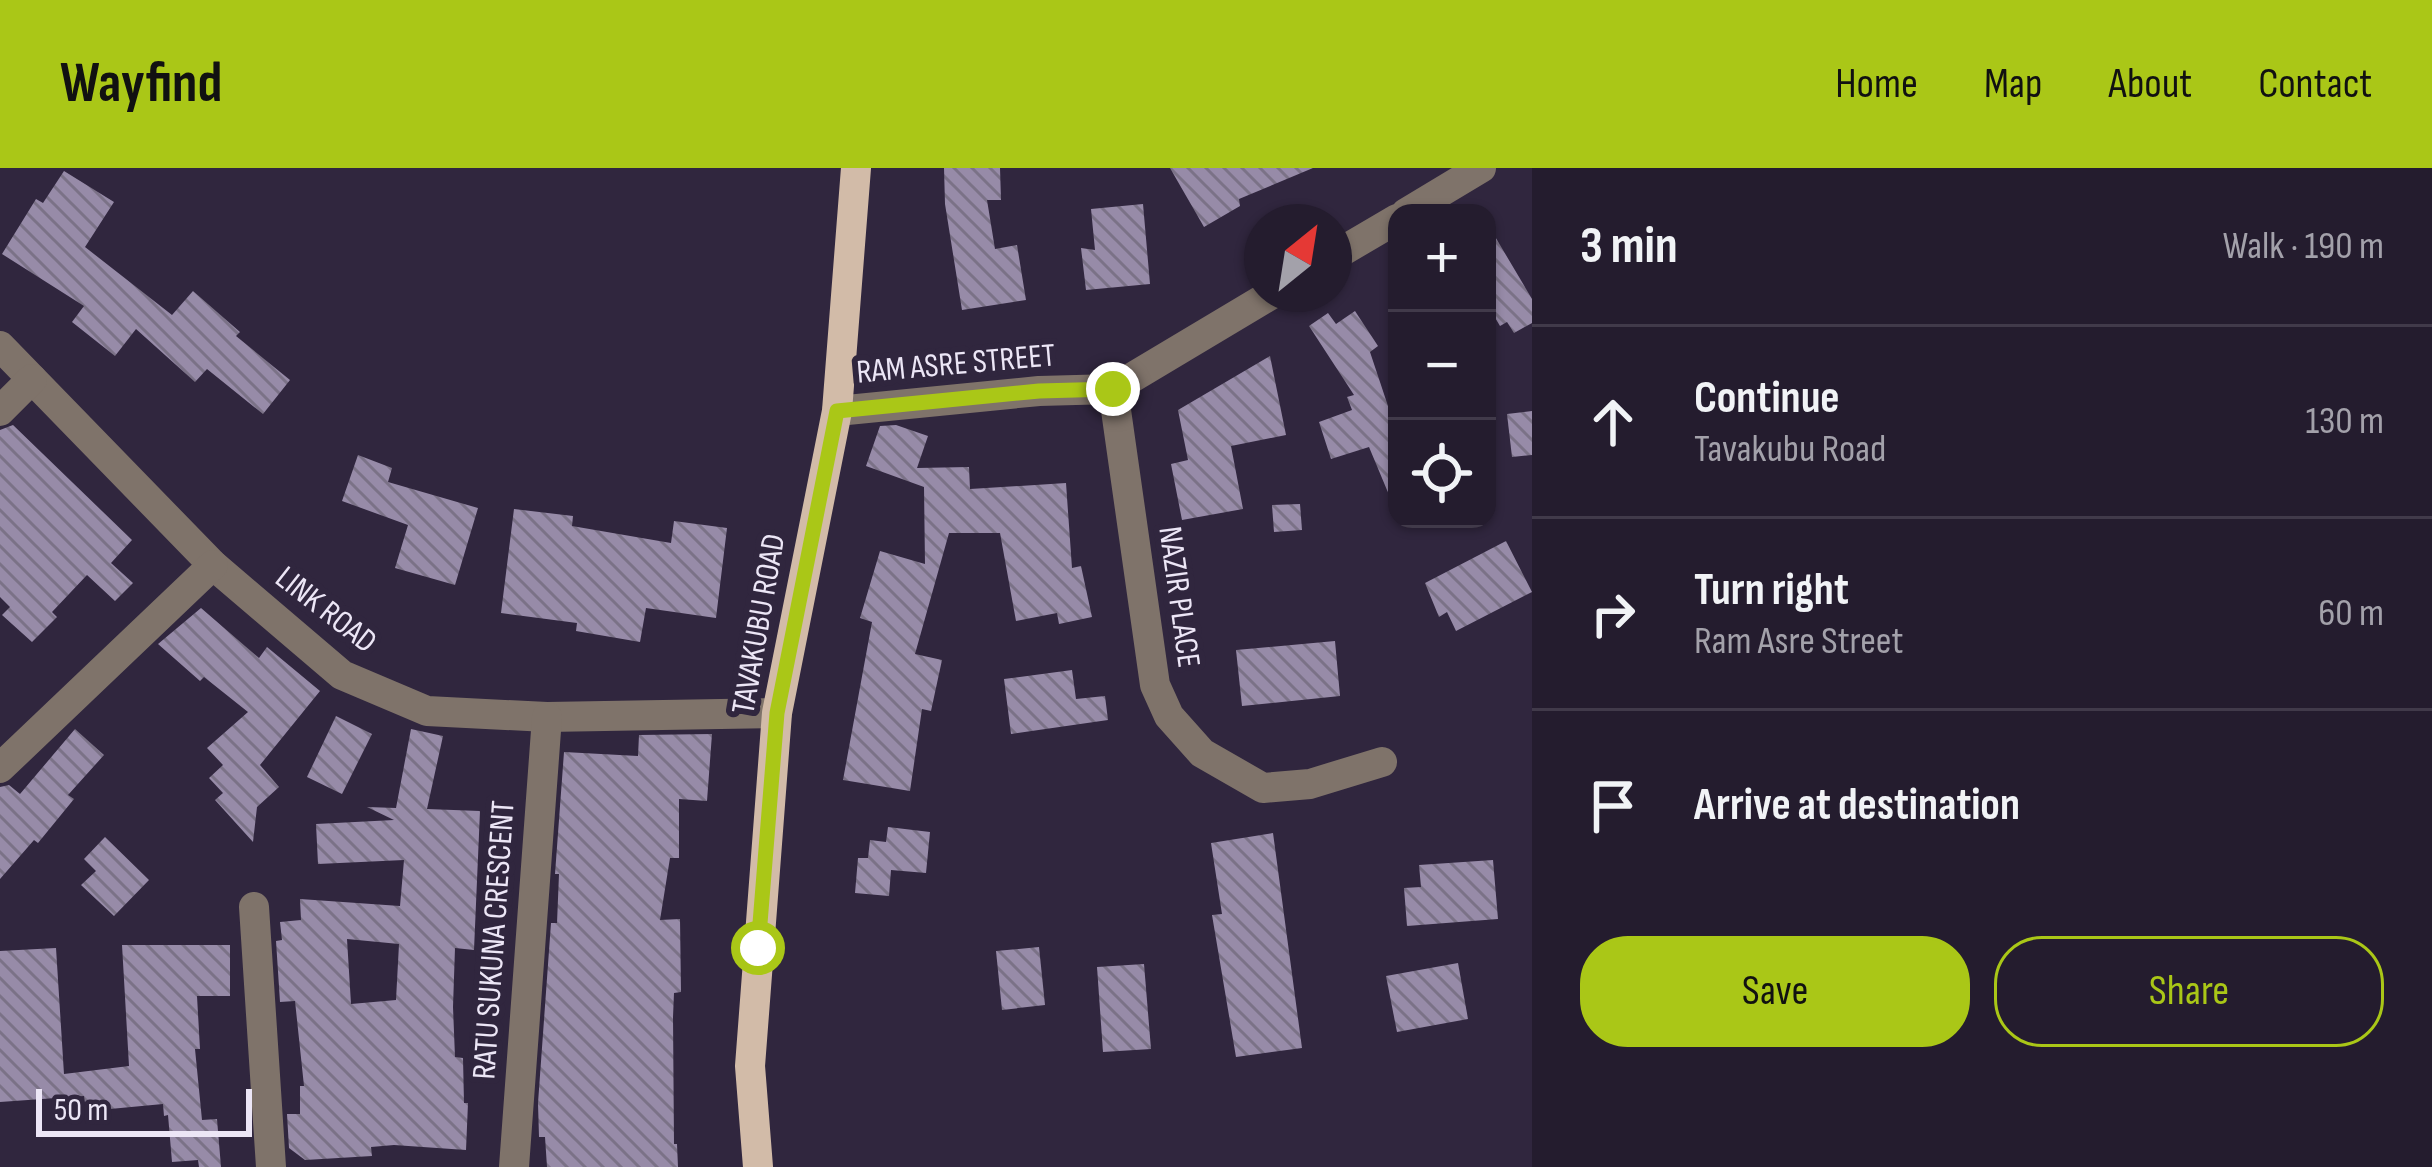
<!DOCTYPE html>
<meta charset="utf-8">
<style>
body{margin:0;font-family:"Sofia Sans Condensed",sans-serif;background:#30293a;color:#f1f3f6}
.controls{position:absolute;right:36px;top:36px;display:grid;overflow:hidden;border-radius:24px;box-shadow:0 3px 9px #0004}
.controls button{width:108px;height:108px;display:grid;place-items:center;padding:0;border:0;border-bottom:3px solid #413a4a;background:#241c2e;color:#f1f3f6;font:60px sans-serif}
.compass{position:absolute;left:1244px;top:36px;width:108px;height:108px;border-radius:50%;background:#241c2e;box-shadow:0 3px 9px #0004;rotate:30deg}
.scale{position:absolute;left:36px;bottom:30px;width:216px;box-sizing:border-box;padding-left:12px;border:6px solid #ece6f6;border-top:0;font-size:33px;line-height:42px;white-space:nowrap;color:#ece6f6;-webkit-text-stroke:9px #30263e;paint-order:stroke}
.stop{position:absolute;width:36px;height:36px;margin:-27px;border:9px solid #aac717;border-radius:50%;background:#fff}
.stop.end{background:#aac717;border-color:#fff;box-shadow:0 3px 12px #0008}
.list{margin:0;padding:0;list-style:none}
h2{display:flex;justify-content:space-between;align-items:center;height:156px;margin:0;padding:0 48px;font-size:51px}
h2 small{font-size:39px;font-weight:400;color:#a3a1aa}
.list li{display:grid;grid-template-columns:78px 1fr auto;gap:36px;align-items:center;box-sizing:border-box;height:192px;padding:0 48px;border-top:3px solid #413a4a}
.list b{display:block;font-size:45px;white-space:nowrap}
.list p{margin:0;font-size:39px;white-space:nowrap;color:#a3a1aa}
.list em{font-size:39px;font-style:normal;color:#a3a1aa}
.actions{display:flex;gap:24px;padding:36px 48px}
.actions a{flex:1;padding:27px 0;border:3px solid #aac717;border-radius:48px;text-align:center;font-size:42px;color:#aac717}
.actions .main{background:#aac717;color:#111}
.icon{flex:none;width:66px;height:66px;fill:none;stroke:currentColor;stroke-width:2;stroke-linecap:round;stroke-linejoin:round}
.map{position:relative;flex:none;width:1532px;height:999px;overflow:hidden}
header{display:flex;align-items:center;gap:72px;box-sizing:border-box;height:168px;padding:0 60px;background:#aac717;color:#111}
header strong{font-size:57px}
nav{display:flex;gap:66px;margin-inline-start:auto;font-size:42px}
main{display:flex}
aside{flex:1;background:#241c2e}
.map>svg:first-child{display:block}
.building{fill:url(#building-back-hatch);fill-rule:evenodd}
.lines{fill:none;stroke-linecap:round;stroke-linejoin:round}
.minor{stroke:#7f736a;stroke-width:30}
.major{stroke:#d2bba8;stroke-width:30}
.route{stroke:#aac717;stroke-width:15}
.labels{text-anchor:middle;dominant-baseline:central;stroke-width:12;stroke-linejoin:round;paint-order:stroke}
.street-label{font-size:33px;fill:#ece6f6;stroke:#30263e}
</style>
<header>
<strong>Wayfind</strong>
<nav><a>Home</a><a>Map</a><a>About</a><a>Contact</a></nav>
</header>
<main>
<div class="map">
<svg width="1532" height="999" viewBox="0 0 1532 999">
<defs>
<pattern id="building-back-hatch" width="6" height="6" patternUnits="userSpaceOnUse" patternTransform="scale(3)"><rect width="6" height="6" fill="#978ba8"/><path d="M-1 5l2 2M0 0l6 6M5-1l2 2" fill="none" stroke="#7b7287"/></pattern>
</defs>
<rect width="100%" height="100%" fill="#30263e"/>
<!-- building -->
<g class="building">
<polygon points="944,0 1000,0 1001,32 987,32 995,81 1017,77 1026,132 962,142 945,36"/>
<polygon points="1170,0 1313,0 1239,31 1240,38 1204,59"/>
<polygon points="64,3 114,34 85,79 172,147 193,123 240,164 236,168 290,212 263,246 207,201 195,214 136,161 115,188 72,154 84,138 2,86 36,31 43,35"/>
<polygon points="1143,36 1150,116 1086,122 1081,80 1095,82 1091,41"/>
<polygon points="1487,55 1532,131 1532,155 1514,165 1507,154 1500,158 1487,136"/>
<polygon points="1355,143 1378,178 1370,184 1397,265 1397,346 1369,279 1331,291 1319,254 1352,242 1347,229 1354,227 1309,158 1328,145 1336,156"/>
<polygon points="1270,188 1286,267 1231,278 1243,341 1182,352 1171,296 1188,292 1178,242"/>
<polygon points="1532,243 1532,287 1512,289 1507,246"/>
<polygon points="13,257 132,372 111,395 133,415 115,433 87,407 52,444 57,449 32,474 2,447 10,439 0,429 0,262"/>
<polygon points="896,257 928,268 917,300 969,299 970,321 1066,315 1072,400 1081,398 1092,449 1059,456 1057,445 1016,453 1000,365 949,365 915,486 942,492 931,543 922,541 910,623 843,612 872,454 860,450 880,383 925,396 924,319 866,298 880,258"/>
<polygon points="358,287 392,300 388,314 478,340 455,417 395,400 408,357 342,333"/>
<polygon points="1300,336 1302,362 1274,364 1272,337"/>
<polygon points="514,341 573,348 572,358 671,375 674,353 727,360 716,450 646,440 640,474 576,463 577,455 501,445"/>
<polygon points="1506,373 1532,424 1456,463 1447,444 1439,449 1425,415"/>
<polygon points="201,440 259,490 267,479 320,523 260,597 279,619 257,639 253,674 215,632 223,625 209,610 223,597 207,580 248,544 204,509 200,513 158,476"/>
<polygon points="1335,473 1340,528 1242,538 1236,482"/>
<polygon points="1072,502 1076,531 1105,528 1108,552 1011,566 1004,511"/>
<polygon points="336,548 372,566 342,626 307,609"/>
<polygon points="75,561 104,587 68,627 74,631 38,675 34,672 0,711 0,619 9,617 20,626"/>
<path d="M411,561L443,568L427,641L480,643L474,782L455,780L453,839L455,889L463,890L464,935H468L466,982L394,977L371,979L372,988L305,992L289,980L287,946H300V918H304L295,833L280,834L276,773L282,772L280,754L301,752L300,731L400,738L404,692L318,696L316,656L394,652L367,639L396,640ZM347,771L399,776L396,832L351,836Z"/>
<polygon points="712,566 707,633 679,631 679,690 670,690 660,752 680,751 681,824 674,825 673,849 674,976 677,976 678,999 547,999 545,969 539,969 538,935 551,755 557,755 559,706 555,706 564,584 638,588 639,567"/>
<polygon points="888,659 930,664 926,705 891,702 889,728 855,725 858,690 868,690 870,672 886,674"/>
<polygon points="1273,665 1302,880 1236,889 1212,747 1222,746 1211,675"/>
<polygon points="105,669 149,712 114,748 81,717 96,703 84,691"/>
<polygon points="1493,692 1498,751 1407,758 1404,720 1421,719 1419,697"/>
<polygon points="122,777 230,777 230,828 197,828 200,881 195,881 202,952 217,951 221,999 199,999 198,992 172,994 168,947 164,948 163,936 110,941 111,946 87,949 84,928 0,934 0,783 56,780 64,906 129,898"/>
<polygon points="1039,779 1045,837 1002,842 996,783"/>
<polygon points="1458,795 1468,851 1397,864 1386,808"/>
<polygon points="1144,796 1151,881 1103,884 1097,799"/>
</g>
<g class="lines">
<!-- minor -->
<g class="minor">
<polyline points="1406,45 1481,0"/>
<polyline points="1334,88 1397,51"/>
<polyline points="0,178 213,397 342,507 427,543 547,549 777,545"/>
<polyline points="1113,221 1155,517 1169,548 1202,585 1263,620 1310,616 1382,594"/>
<polyline points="0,243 32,211"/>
<polyline points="837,243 1039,223 1113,221 1272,126"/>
<polyline points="0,600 213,397"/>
<polyline points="254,739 271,999"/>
<polyline points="514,999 547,549"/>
</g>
<!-- major -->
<polyline class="major" points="758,999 750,898 777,545 837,243 856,0"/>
</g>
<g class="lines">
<!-- route -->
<polyline class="route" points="758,780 777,545 837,243 1039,223 1113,221"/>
</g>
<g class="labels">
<!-- street labels -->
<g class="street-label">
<text transform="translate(956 196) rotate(-5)">RAM ASRE STREET</text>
<text transform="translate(1179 429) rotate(82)">NAZIR PLACE</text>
<text transform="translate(326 442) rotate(38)">LINK ROAD</text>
<text transform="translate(759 456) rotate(-80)">TAVAKUBU ROAD</text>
<text transform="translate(494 772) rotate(-86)">RATU SUKUNA CRESCENT</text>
</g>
</g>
</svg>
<div class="controls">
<button>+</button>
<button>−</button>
<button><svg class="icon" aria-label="locate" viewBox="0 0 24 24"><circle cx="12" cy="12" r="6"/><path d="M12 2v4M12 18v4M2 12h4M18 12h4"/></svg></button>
</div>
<svg class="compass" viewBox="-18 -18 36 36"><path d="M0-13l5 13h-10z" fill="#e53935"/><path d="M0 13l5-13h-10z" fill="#a3a1aa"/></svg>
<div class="scale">50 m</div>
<div class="stop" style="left:758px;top:780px"></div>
<div class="stop end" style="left:1113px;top:221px"></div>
</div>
<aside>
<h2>3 min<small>Walk · 190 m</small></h2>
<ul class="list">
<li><svg class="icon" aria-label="ahead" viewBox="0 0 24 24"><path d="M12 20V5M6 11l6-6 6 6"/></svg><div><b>Continue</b><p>Tavakubu Road</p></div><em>130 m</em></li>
<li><svg class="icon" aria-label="right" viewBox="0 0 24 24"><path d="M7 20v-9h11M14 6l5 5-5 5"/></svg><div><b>Turn right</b><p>Ram Asre Street</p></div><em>60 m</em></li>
<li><svg class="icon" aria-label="arrive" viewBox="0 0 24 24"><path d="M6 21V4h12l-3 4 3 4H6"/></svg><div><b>Arrive at destination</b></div></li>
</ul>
<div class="actions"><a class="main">Save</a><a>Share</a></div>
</aside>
</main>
